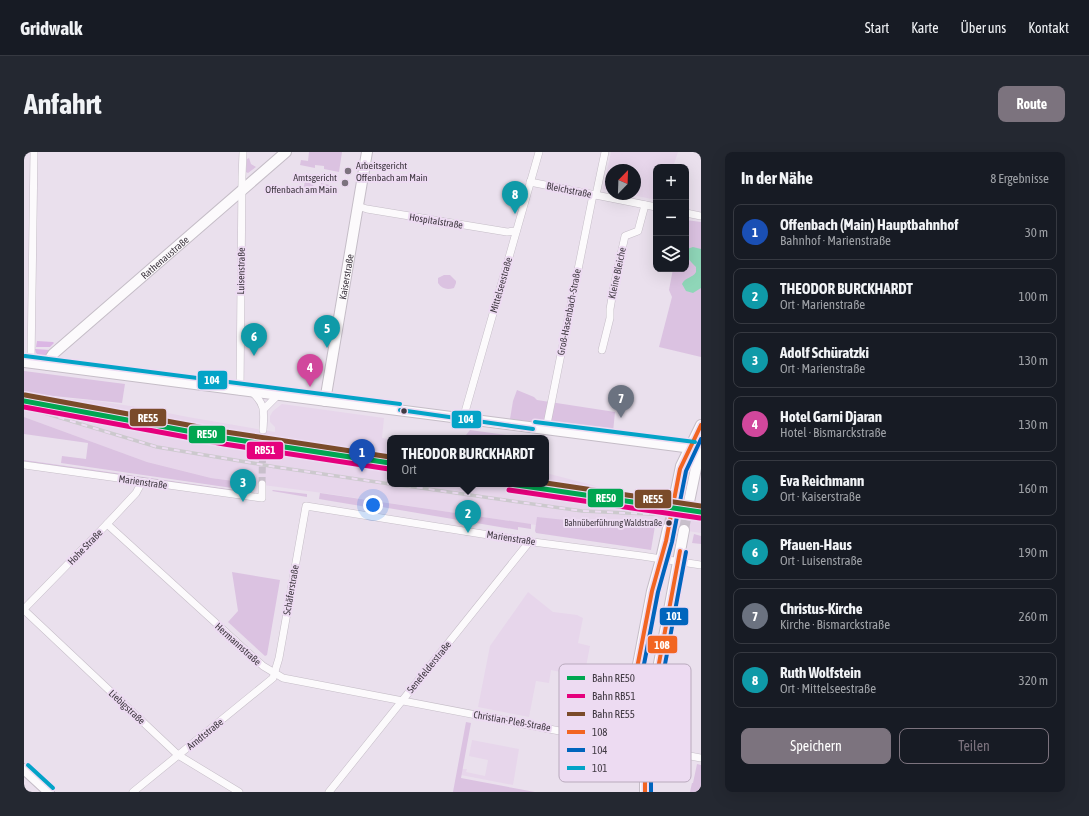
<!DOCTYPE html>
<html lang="de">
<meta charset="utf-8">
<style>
body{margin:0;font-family:"Asap Condensed",sans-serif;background:#242831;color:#f1f3f6}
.controls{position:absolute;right:12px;top:12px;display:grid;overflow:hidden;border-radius:8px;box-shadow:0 4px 16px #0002}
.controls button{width:36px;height:36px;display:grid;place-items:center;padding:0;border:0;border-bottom:1px solid #363941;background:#171b24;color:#f1f3f6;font:20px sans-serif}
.compass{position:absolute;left:581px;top:12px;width:36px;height:36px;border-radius:50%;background:#171b24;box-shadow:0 4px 16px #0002;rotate:23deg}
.you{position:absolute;left:349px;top:353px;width:14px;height:14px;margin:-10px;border:3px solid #fff;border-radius:50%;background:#1a73e8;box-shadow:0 0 0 6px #1a73e833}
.badge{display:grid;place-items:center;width:26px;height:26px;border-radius:50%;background:#7c737e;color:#fff;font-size:13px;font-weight:700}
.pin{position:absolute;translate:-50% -33px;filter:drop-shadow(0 1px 2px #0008)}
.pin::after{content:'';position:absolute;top:21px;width:14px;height:12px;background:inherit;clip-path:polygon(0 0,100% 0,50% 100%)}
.popup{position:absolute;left:363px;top:283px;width:162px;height:52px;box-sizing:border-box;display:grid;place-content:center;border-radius:8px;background:#171b24;filter:drop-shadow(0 1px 3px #0005);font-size:13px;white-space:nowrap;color:#9ea1a6}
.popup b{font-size:15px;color:#f1f3f6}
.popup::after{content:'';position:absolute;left:50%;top:100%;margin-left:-8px;border:8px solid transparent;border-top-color:#171b24}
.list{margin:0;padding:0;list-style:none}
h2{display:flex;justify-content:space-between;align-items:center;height:52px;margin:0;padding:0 16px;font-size:17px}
h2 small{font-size:13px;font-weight:400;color:#9ea1a6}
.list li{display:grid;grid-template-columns:26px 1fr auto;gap:12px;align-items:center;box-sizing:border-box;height:56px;margin:0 8px 8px;padding:0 8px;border:1px solid #363941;border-radius:8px}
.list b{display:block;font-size:15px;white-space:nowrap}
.list p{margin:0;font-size:13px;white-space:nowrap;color:#9ea1a6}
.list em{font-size:13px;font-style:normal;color:#9ea1a6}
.actions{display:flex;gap:8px;padding:12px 16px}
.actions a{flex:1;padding:9px 0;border:1px solid #7c737e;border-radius:8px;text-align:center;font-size:14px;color:#7c737e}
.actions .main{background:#7c737e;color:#fff}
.icon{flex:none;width:22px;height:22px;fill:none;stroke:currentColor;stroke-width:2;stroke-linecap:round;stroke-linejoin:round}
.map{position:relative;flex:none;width:677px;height:640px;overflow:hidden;border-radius:8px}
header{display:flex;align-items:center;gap:24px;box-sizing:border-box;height:56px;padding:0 20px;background:#171b24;border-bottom:1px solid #363941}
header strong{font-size:19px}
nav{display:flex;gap:22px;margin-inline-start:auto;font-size:14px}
.intro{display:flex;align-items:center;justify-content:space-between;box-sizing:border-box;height:96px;padding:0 24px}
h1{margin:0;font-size:28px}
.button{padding:10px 18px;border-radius:8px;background:#7c737e;color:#fff;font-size:14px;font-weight:700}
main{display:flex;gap:24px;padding:0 24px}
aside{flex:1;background:#171b24;border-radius:8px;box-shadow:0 4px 16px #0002}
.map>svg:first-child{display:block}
.built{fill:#e7d6eb}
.green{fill:#dbc2e1}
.forest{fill:#dbb6e4}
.water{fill:#8fd6b8}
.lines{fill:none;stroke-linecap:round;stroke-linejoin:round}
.street-tunnel{stroke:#c8bfcb;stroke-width:7;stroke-dasharray:7 3.5;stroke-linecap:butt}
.secondary-tunnel{stroke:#c8bfcb;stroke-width:10;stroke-dasharray:10 5;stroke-linecap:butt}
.street-casing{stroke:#c5bdc7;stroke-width:8}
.secondary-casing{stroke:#c5bdc7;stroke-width:12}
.street{stroke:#fcfafc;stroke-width:7}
.secondary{stroke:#fcfafc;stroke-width:10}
.rail-casing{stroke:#ccc9cd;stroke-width:3.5}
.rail{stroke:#eddbf2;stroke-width:2;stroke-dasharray:6;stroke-linecap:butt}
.bus-1-casing{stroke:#eddbf2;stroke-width:7}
.bus-2-casing{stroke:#eddbf2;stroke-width:7}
.bus-3-casing{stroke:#eddbf2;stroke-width:7}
.bus-1{stroke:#f26522;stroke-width:4}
.bus-2{stroke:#0065bd;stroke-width:4}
.bus-3{stroke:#03a3c7;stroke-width:4}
.rail-1-casing{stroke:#eddbf2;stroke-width:8}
.rail-2-casing{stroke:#eddbf2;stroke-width:8}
.rail-3-casing{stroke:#eddbf2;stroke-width:8}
.rail-1{stroke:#00a651;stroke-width:5}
.rail-2{stroke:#e5007d;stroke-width:5}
.rail-3{stroke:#7a4b2a;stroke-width:5}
.poi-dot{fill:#7c737e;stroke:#eddbf2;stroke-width:1.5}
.bus-dot{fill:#403942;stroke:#eddbf2;stroke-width:1.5}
.labels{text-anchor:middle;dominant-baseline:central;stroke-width:4;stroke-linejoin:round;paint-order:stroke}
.bus-label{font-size:9px;fill:#403942;stroke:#eddbf2;text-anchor:end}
.poi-label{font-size:10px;fill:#403942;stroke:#eddbf2;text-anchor:start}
.street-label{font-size:10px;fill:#403942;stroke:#eddbf2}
.key{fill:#eddbf2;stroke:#b9aabd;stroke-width:1}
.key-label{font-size:11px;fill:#403942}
.line-badge{stroke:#eddbf2;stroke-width:1.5}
.badge-label{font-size:11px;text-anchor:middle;font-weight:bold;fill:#fff}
</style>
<header>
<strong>Gridwalk</strong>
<nav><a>Start</a><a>Karte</a><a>Über uns</a><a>Kontakt</a></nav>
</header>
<div class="intro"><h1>Anfahrt</h1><a class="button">Route</a></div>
<main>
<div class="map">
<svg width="677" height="640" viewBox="0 0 677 640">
<rect width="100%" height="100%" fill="#eae0ed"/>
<!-- built -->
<g class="built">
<polygon points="587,0 654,0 649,15 632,15 632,48 604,42 611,42 611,18 587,18 587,39 579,37"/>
<polygon points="0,243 73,249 113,255 164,265 251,280 251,275 246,270 246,264 249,259 258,252 360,266 358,286 366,287 365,296 366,296 366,332 522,332 522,321 591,339 677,353 677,381 624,373 525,375 306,342 187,326 123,310 0,265"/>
<polygon points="504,440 529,460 553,463 559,466 554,491 566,494 560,525 527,518 525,531 512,529 505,565 454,555 466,494"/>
<polygon points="448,588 495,597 489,633 437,623 438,617 443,617 442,620 461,624 464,608 445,604"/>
</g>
<!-- green -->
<g class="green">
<polygon points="285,0 318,0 315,20 300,17 300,14 291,13 291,16 276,13 277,8 284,9"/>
<polygon points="225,6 227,12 232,15 224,21 222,20 223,7"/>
<polygon points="281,29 290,30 288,40 279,38"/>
<polygon points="297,31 306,33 305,42 296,41"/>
<polygon points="662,68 677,70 677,205 635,195 648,145 645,138 649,117 662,117"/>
<path d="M420,123H426L432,129V131L430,136C423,138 418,137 414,131V126Z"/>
<polygon points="0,219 101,232 98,251 0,241"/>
<polygon points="493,238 510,245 513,248 591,260 589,280 486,267 489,249"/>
<polygon points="0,265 123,310 187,326 232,332 230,338 215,337 37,311 38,304 62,307 64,291 0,282"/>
<polygon points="446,278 497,285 497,286 465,286 442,283"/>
<polygon points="0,308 218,339 218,341 0,310"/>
<polygon points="249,338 283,342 283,345 248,339"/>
<polygon points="296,341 507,372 507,377 494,375 494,378 358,355 355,357 295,347"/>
<polygon points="513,365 560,370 631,374 627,398 512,381 511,379"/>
<polygon points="670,382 677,384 677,392 668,391"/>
<polygon points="208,420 256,428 243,503 241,504 204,470 214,459"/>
<polygon points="442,570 447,571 437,626 511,640 429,640"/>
<polygon points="673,612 677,613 677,640 666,640 668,631 669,631"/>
</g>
<!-- forest -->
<g class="forest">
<polygon points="13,189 29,190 30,191 26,195 12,195"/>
<path d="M11,197L26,198L27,199C22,203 18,206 12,201Z"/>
</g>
<!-- water -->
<path class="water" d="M669,95L677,97V136L669,141L662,139L658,132C661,125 669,126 672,120V115C667,110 661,105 663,97Z"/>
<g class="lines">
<!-- street-tunnel -->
<polyline class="street-tunnel" points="238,332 239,278"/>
<!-- secondary-tunnel -->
<g class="secondary-tunnel">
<polyline points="644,376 650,348"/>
<polyline points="660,378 665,350"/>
</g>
<defs>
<g id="street">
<polyline points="506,30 632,55"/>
<polyline points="572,43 581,0"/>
<polyline points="333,54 343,57 483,80 492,79"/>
<polyline points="662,61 677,64"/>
<polyline points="578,198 586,166 586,157 590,134 601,84 614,79 621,53"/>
<polyline points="7,211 10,0"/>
<polyline points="216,239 218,25 219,0"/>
<path d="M228,240C242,253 240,260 239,278"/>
<polyline points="240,257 254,243"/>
<polyline points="439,267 515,0"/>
<polyline points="522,277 569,43"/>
<polyline points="0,313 238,346 238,332"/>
<polyline points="83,372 239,514 259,526 677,606"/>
<polyline points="0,457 83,372 112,341 118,330"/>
<polyline points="0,458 154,603 215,640"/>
<polyline points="594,590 597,585 606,552"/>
<polyline points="109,640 249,526 255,506 282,354 509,390 618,404 677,413"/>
<polyline points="305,640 506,389"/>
</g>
<g id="secondary">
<polyline points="0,210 676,297"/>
<path id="s1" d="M24,213L25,208L29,202L262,0"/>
<path id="s2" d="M301,249L343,0"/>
<polyline points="650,348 657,314 677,273"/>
<polyline points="665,350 677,292"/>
<path d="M621,596C613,579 607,563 608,544L628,439L637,407L644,376"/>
<polyline points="0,617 25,640"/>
<polyline points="621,640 621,596 627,554 660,378"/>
</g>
</defs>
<!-- street casing -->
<use href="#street" class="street-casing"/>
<!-- secondary casing -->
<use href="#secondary" class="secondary-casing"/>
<!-- street -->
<use href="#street" class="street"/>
<!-- secondary -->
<use href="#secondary" class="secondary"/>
<defs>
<g id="rail">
<polyline points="0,255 133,295 252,315 366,332"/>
<polyline points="369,332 558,359 648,363 677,366"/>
</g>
</defs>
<!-- rail casing -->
<use href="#rail" class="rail-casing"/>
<!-- rail -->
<use href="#rail" class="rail"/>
<defs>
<g id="bus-1">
<polyline points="623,587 627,554 656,399"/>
<polyline points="621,640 621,596 613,577 609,563 609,537 628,439 642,389 656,317 677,273"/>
</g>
<g id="bus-2">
<polyline points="629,588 633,555 662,400"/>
<polyline points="627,640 627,595 615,562 615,538 634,440 648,390 662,319 677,287"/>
</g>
<g id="bus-3">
<polyline points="1,204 376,252"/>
<polyline points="376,258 509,277"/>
<polyline points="511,270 671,290"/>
<polyline points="4,613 29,636"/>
</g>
</defs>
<!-- bus-1 casing -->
<use href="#bus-1" class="bus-1-casing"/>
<!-- bus-2 casing -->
<use href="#bus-2" class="bus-2-casing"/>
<!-- bus-3 casing -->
<use href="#bus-3" class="bus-3-casing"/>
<!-- bus-1 -->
<use href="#bus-1" class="bus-1"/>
<!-- bus-2 -->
<use href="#bus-2" class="bus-2"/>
<!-- bus-3 -->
<use href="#bus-3" class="bus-3"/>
<defs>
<g id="rail-1">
<polyline points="0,249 201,286 366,311"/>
<polyline points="486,332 677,360"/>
</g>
<g id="rail-2">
<polyline points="0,255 200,292 365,317"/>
<polyline points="485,338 676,366"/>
</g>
<g id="rail-3">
<polyline points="1,243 202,280 366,305"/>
<polyline points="522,331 677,354"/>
</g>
</defs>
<!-- rail-1 casing -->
<use href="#rail-1" class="rail-1-casing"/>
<!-- rail-2 casing -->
<use href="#rail-2" class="rail-2-casing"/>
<!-- rail-3 casing -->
<use href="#rail-3" class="rail-3-casing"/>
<!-- rail-1 -->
<use href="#rail-1" class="rail-1"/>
<!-- rail-2 -->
<use href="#rail-2" class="rail-2"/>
<!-- rail-3 -->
<use href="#rail-3" class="rail-3"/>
</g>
<!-- markers -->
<g class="poi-dot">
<circle cx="324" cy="19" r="4"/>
<circle cx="321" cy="31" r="4"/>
</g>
<g class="bus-dot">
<circle cx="380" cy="259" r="3.5"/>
<circle cx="645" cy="371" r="3.5"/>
</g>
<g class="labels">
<!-- bus labels -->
<g class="bus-label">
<text x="638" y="371">Bahnüberführung Waldstraße</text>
</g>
<!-- poi labels -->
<g class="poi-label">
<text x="332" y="13">Arbeitsgericht<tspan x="332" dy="12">Offenbach am Main</tspan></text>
<text x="313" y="25" text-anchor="end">Amtsgericht<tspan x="313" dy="12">Offenbach am Main</tspan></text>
</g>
<!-- street labels -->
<g class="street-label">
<text transform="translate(545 38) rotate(11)">Bleichstraße</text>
<text transform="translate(412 69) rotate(9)">Hospitalstraße</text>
<text stroke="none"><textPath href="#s1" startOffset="160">Rathenaustraße</textPath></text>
<text transform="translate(217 119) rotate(-89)">Luisenstraße</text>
<text transform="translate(593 121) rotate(-78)">Kleine Bleiche</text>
<text stroke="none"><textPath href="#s2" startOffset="126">Kaiserstraße</textPath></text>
<text transform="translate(477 133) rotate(-74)">Mittelseestraße</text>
<text transform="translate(545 160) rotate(-79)">Groß-Hasenbach-Straße</text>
<text transform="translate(119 330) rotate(8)">Marienstraße</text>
<text transform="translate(487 386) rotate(9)">Marienstraße</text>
<text transform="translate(61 395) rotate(-46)">Hohe Straße</text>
<text transform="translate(267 438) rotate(-80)">Schäferstraße</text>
<text transform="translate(214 492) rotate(42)">Hermannstraße</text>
<text transform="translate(405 515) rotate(-51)">Senefelderstraße</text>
<text transform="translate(103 555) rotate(43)">Liebigstraße</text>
<text transform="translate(488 569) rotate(10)">Christian-Pleß-Straße</text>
<text transform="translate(181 582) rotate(-39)">Arndtstraße</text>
</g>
</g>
<!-- legend -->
<rect x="535" y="512" width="132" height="118" rx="6" class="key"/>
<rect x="543" y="524" width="18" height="4" fill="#00a651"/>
<rect x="543" y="542" width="18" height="4" fill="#e5007d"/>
<rect x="543" y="560" width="18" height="4" fill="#7a4b2a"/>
<rect x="543" y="578" width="18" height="4" fill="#f26522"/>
<rect x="543" y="596" width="18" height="4" fill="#0065bd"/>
<rect x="543" y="614" width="18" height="4" fill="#03a3c7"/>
<g class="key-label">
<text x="568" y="530">Bahn RE50</text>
<text x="568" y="548">Bahn RB51</text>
<text x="568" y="566">Bahn RE55</text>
<text x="568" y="584">108</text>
<text x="568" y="602">104</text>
<text x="568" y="620">101</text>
</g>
<g class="line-badge">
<rect x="173" y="218" width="31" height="20" rx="4" fill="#03a3c7"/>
<rect x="105" y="256" width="38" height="19" rx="4" fill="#7a4b2a"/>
<rect x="427" y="258" width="31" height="19" rx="4" fill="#03a3c7"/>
<rect x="164" y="273" width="38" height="19" rx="4" fill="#00a651"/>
<rect x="222" y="289" width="38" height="19" rx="4" fill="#e5007d"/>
<rect x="563" y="336" width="37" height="20" rx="4" fill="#00a651"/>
<rect x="610" y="337" width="38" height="20" rx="4" fill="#7a4b2a"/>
<rect x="635" y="455" width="30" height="19" rx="4" fill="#0065bd"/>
<rect x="623" y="483" width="31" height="19" rx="4" fill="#f26522"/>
</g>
<g class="badge-label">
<text x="188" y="232">104</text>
<text x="124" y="270">RE55</text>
<text x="442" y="271">104</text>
<text x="183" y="286">RE50</text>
<text x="241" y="302">RB51</text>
<text x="582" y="350">RE50</text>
<text x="629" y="351">RE55</text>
<text x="650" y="468">101</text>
<text x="638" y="497">108</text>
</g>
</svg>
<div class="controls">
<button>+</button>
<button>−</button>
<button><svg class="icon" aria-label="layers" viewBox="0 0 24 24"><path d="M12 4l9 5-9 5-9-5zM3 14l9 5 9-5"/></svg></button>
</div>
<svg class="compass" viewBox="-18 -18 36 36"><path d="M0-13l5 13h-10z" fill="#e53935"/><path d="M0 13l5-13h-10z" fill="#9ea1a6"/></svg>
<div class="you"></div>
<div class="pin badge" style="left:338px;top:320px;background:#1a4fb4">1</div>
<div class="pin badge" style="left:444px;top:381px;background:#0f9aa8">2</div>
<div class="popup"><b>THEODOR BURCKHARDT</b>Ort</div>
<div class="pin badge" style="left:219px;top:350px;background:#0f9aa8">3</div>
<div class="pin badge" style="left:286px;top:235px;background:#d1479c">4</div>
<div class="pin badge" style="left:303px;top:196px;background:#0f9aa8">5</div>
<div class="pin badge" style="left:230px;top:204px;background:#0f9aa8">6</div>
<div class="pin badge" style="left:597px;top:266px;background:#6b7280">7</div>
<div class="pin badge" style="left:491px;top:62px;background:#0f9aa8">8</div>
</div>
<aside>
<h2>In der Nähe<small>8 Ergebnisse</small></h2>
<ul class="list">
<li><span class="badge" style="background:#1a4fb4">1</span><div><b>Offenbach (Main) Hauptbahnhof</b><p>Bahnhof · Marienstraße</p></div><em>30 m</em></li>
<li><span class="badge" style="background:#0f9aa8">2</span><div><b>THEODOR BURCKHARDT</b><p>Ort · Marienstraße</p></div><em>100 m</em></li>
<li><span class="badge" style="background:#0f9aa8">3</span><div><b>Adolf Schüratzki</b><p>Ort · Marienstraße</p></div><em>130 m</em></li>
<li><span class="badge" style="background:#d1479c">4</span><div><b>Hotel Garni Djaran</b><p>Hotel · Bismarckstraße</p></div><em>130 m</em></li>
<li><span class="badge" style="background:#0f9aa8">5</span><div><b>Eva Reichmann</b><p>Ort · Kaiserstraße</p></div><em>160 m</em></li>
<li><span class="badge" style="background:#0f9aa8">6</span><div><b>Pfauen-Haus</b><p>Ort · Luisenstraße</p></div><em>190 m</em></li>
<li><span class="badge" style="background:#6b7280">7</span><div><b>Christus-Kirche</b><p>Kirche · Bismarckstraße</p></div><em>260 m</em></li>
<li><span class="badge" style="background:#0f9aa8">8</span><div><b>Ruth Wolfstein</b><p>Ort · Mittelseestraße</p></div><em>320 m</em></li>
</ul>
<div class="actions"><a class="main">Speichern</a><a>Teilen</a></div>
</aside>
</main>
